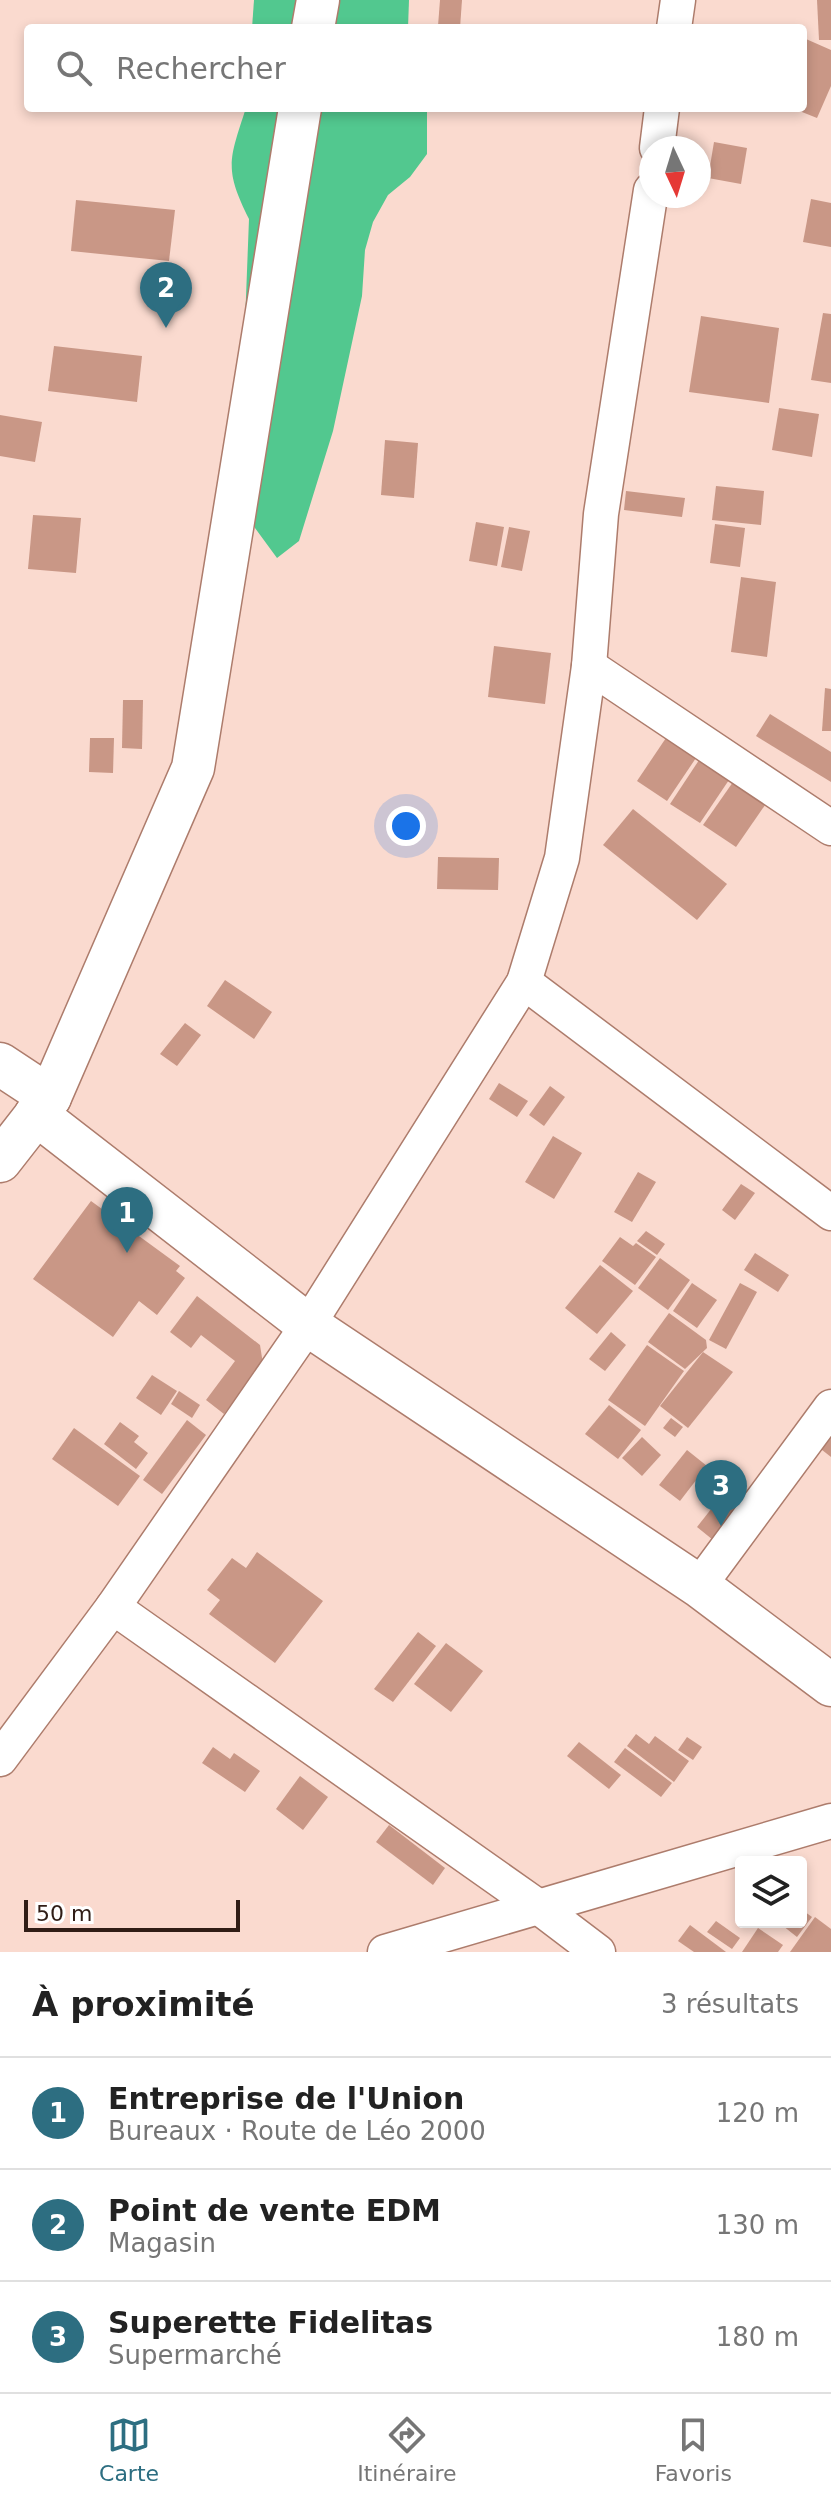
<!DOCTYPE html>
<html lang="fr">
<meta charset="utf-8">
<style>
body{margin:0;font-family:"DejaVu Sans",sans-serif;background:#f2f2f2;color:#222}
.controls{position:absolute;right:24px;bottom:24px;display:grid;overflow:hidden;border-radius:8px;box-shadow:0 4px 12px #0003}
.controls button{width:72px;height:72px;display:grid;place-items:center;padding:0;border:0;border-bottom:2px solid #e0e0e0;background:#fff;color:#222;font:40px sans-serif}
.compass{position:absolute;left:639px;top:136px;width:72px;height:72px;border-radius:50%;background:#fff;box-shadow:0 4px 12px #0003;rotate:176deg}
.scale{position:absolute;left:24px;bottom:20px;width:216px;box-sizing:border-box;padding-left:8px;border:4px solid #301d16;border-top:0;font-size:22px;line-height:28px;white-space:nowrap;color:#301d16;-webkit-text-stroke:6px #fff;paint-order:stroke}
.you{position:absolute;left:406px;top:826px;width:28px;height:28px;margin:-20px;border:6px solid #fff;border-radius:50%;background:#1a73e8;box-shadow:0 0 0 12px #1a73e833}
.badge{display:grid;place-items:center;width:52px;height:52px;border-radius:50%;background:#2d6e81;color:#fff;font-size:26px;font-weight:700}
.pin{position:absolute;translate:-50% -66px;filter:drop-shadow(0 2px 4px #0008)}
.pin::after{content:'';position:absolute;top:42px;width:28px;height:24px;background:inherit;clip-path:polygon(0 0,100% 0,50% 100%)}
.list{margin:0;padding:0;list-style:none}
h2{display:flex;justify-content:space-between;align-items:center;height:104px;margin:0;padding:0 32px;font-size:34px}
h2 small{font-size:26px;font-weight:400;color:#767676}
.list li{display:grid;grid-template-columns:52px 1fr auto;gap:24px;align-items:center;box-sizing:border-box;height:112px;padding:0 32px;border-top:2px solid #e0e0e0}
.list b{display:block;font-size:30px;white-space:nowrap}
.list p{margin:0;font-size:26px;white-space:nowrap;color:#767676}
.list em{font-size:26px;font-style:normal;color:#767676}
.icon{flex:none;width:44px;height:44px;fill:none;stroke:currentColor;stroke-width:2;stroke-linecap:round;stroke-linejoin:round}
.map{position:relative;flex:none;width:831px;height:1952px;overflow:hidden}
.search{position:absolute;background:#fff;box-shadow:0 4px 12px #0003;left:24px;right:24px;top:24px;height:88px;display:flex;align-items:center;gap:20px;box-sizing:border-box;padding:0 28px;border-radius:8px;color:#767676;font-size:30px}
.sheet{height:440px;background:#fff}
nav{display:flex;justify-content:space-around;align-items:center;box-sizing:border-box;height:112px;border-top:2px solid #e0e0e0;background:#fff;font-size:22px;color:#767676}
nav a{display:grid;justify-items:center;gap:4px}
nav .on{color:#2d6e81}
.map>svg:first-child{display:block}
.water{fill:#52c88f}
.building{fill:#c99786}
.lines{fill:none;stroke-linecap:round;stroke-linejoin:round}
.minor-casing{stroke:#ad7c6c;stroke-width:37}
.tertiary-casing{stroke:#ad7c6c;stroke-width:45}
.minor{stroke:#fff;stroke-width:34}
.tertiary{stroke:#fff;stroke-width:42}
</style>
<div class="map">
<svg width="831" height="1952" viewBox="0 0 831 1952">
<rect width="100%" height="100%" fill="#fadacf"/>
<!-- water -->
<g class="water">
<polygon points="254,0 409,0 408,28 252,28"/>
<path d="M246,108H427V154L410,177L388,195L373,222L365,250L362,296L333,431L299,541L277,558L255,528L240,453L249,219C224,169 229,160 246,108Z"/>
</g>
<!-- building -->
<g class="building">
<polygon points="440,0 462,0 460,28 438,26"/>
<polygon points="817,0 831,0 831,40 819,40"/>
<polygon points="806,39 831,50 831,86 817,118 792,108 803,108"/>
<polygon points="714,142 747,148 741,184 708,178"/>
<polygon points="811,199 831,203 831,247 803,242"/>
<polygon points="76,200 175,210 169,261 71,251"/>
<polygon points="823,313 831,314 831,383 811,380"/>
<polygon points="701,316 779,328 769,403 689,392"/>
<polygon points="54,346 142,356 137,402 48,391"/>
<polygon points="779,408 819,414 812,457 772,450"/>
<polygon points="0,415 42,422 35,462 0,456"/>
<polygon points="385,440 418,443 414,498 381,495"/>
<polygon points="716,486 764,491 761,525 712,520"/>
<polygon points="626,491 685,498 682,517 624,510"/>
<polygon points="33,515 81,518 76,573 28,569"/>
<polygon points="476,522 504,527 497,566 469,561"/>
<polygon points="715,524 745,528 740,567 710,563"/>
<polygon points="509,527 530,531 522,571 501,567"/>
<polygon points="741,577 776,582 767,657 731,652"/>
<polygon points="494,646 551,653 545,704 488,697"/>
<polygon points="825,688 831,689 831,731 822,731"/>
<polygon points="123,700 143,700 142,749 122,748"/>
<polygon points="770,714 831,752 831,782 756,736"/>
<polygon points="672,729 702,749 667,801 637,781"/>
<polygon points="90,738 114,738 113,773 89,772"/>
<polygon points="705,751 735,771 700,823 670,804"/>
<polygon points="740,772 772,795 736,847 703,825"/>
<polygon points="633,809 727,884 697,920 603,845"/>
<polygon points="438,857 499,858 498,890 437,889"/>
<polygon points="225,980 272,1012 254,1039 207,1006"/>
<polygon points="185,1023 201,1035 177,1066 160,1054"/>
<polygon points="499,1083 528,1101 517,1117 489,1099"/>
<polygon points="550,1086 565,1097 544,1126 529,1115"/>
<polygon points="553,1136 582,1153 554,1199 525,1182"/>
<polygon points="638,1172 656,1182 632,1222 614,1212"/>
<polygon points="741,1184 755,1193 735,1220 722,1210"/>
<polygon points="91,1201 180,1266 176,1271 185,1278 157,1315 139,1301 113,1337 33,1279"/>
<polygon points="646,1231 665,1244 657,1255 637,1241"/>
<polygon points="620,1237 633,1246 636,1243 656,1257 635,1285 602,1261"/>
<polygon points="755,1253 789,1275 778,1292 744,1270"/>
<polygon points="660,1258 690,1280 668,1310 638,1288"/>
<polygon points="600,1265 633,1291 597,1334 565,1308"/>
<polygon points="692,1283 717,1300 697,1328 673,1311"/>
<polygon points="740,1283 757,1292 726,1349 709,1340"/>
<polygon points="197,1296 260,1345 263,1364 224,1414 206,1400 235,1361 201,1335 191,1348 170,1332"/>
<polygon points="669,1313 706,1340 707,1348 685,1369 648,1342"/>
<polygon points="611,1332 626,1345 605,1371 589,1359"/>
<polygon points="647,1345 684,1371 645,1426 608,1400"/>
<polygon points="703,1352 733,1372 688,1428 660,1406"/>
<polygon points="152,1375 177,1391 161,1415 136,1398"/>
<polygon points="179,1391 200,1405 192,1418 171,1404"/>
<polygon points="609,1405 641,1430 618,1459 585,1434"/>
<polygon points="671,1418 683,1427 675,1437 663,1428"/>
<polygon points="187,1420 206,1435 162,1494 143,1480"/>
<polygon points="120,1422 139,1436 134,1442 148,1453 136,1469 104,1444"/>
<polygon points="74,1428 140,1476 118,1506 52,1459"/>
<polygon points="831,1430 831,1457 817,1446"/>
<polygon points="642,1437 661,1455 642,1476 622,1458"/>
<polygon points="687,1450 707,1466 680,1501 659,1485"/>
<polygon points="719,1499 741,1516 718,1544 697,1527"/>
<polygon points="257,1552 323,1601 275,1663 209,1614 220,1600 207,1590 232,1558 246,1568"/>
<polygon points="418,1632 436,1646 393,1702 374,1689"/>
<polygon points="446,1643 483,1671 451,1712 414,1684"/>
<polygon points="636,1734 649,1744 655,1736 689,1761 674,1782 627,1746"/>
<polygon points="687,1737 702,1747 693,1760 678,1750"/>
<polygon points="579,1742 621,1775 609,1789 567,1756"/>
<polygon points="213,1747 230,1759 234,1753 260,1771 245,1792 202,1763"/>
<polygon points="625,1748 672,1783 661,1797 614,1762"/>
<polygon points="300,1776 328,1797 303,1830 276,1809"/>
<polygon points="389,1825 445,1868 433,1885 376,1842"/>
<polygon points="801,1909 812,1917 797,1937 778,1922 801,1922"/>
<polygon points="815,1917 831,1929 831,1952 790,1952"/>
<polygon points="716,1921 740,1938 732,1949 707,1932"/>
<polygon points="690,1925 726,1952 694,1952 678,1941"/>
<polygon points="758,1928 783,1945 778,1952 742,1952"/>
</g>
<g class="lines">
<defs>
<g id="minor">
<polyline points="674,28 678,0"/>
<polyline points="657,148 662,108"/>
<polyline points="589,666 831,828"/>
<polyline points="524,982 831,1213"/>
<polyline points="699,1586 831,1407"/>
<polyline points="113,1607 540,1908 598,1952"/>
<polyline points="0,1759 113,1607 308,1325 524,982 562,858 589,666 601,514 651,190"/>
<polyline points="385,1952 831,1821"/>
</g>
<g id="tertiary">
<polyline points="313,28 318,0"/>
<polyline points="0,1064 50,1097"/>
<polyline points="36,1114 308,1325 699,1586 831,1685"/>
<polyline points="0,1161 50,1097 193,768 300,108"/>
</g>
</defs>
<!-- minor casing -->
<use href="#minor" class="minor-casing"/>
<!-- tertiary casing -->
<use href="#tertiary" class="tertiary-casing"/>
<!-- minor -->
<use href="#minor" class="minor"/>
<!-- tertiary -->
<use href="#tertiary" class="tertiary"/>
</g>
</svg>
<div class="controls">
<button><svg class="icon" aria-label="layers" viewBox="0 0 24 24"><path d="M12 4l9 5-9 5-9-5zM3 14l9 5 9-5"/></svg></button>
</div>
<svg class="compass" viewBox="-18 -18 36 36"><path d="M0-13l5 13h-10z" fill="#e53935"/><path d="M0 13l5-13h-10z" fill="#767676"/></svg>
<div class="scale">50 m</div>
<div class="you"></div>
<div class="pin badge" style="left:127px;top:1253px">1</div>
<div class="pin badge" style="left:166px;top:328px">2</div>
<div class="pin badge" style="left:721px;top:1526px">3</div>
<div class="search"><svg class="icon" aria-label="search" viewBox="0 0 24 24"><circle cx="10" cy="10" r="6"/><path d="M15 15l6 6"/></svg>Rechercher</div>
</div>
<section class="sheet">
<h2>À proximité<small>3 résultats</small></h2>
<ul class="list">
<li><span class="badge">1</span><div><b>Entreprise de l'Union</b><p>Bureaux · Route de Léo 2000</p></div><em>120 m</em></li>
<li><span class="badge">2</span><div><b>Point de vente EDM</b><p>Magasin</p></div><em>130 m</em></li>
<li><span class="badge">3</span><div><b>Superette Fidelitas</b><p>Supermarché</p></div><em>180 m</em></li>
</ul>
</section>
<nav>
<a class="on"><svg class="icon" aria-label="map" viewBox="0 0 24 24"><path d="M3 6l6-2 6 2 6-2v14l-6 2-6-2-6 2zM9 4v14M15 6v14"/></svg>Carte</a>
<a><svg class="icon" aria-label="directions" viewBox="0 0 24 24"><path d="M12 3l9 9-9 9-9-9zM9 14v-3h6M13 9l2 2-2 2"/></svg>Itinéraire</a>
<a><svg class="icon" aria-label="saved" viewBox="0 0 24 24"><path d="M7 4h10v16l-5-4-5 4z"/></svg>Favoris</a>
</nav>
